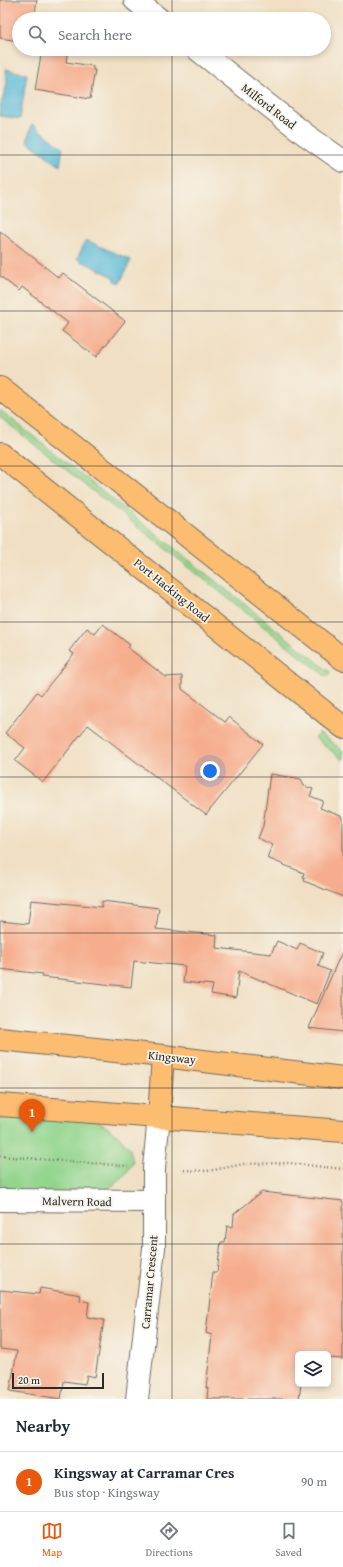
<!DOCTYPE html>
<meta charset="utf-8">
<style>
body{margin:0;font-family:"Gentium Book Plus",serif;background:#f2f2f3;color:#1f2937}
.controls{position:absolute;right:12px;bottom:12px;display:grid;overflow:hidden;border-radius:6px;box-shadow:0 2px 6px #0003}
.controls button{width:36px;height:36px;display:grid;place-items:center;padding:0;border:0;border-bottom:1px solid #e0e1e3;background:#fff;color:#1f2937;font:20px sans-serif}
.scale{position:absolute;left:12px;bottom:10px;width:92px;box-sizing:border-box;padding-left:4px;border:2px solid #2b2b2b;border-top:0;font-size:11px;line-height:14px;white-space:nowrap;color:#2b2b2b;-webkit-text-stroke:3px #f7f3e8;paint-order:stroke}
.you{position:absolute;left:210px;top:771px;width:14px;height:14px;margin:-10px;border:3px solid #fff;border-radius:50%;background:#1a73e8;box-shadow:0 0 0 6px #1a73e833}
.badge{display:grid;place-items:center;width:26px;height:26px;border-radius:50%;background:#ea580c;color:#fff;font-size:13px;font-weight:700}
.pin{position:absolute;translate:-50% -33px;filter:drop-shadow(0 1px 2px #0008)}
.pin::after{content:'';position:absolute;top:21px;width:14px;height:12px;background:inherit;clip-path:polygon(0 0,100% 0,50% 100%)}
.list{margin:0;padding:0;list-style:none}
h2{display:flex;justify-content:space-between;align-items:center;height:52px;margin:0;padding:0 16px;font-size:17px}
h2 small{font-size:13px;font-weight:400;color:#747a83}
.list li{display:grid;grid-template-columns:26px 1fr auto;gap:12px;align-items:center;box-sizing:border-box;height:60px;padding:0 16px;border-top:1px solid #e0e1e3}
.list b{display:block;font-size:15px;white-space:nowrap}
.list p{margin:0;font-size:13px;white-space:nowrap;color:#747a83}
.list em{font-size:13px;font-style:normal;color:#747a83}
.icon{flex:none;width:22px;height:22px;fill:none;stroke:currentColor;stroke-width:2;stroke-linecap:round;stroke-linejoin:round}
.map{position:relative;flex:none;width:343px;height:1399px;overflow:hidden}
.search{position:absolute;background:#fff;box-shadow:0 2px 6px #0003;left:12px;right:12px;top:12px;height:44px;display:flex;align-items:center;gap:10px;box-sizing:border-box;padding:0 14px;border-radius:22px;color:#747a83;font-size:15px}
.sheet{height:112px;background:#fff}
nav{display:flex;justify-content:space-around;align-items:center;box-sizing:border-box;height:56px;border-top:1px solid #e0e1e3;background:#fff;font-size:11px;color:#747a83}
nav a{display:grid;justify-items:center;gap:2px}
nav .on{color:#ea580c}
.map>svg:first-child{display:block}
.green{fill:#91d48c;stroke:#5e805c}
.water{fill:#57b9d5;stroke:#417280}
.building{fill:#f6ad8d}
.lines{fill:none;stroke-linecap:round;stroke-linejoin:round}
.minor-casing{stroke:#706a60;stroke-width:24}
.primary-casing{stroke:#706a60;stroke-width:24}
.path{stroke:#706a60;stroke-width:2.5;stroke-dasharray:1 3;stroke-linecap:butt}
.minor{stroke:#fff;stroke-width:22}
.primary{stroke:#fcbd6f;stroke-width:22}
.grid{fill:none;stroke:#2b2b2b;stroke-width:1;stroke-opacity:0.55}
.labels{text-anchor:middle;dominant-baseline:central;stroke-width:3.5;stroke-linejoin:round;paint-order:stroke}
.street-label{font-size:12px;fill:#2b2b2b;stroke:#f7f3e8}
</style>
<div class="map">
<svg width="343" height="1399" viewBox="0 0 343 1399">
<rect width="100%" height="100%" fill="#f7f3e8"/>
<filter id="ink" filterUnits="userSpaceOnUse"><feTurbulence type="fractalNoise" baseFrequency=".025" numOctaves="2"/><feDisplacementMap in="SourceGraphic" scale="8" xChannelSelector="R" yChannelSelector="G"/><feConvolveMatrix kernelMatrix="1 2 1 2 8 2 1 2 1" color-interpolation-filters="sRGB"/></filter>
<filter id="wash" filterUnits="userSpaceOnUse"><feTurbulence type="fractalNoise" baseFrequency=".012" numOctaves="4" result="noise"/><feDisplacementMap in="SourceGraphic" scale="16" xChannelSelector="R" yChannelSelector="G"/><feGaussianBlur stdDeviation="0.9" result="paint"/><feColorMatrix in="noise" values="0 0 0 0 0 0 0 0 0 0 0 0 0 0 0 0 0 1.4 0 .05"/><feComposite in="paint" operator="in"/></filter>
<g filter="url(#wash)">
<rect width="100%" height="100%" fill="#f0dfc2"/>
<!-- green -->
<g class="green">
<polygon points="0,410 331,673 327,677 0,417"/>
<polygon points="319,733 343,751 343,760 315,738"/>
<polygon points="0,1105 84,1111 119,1136 130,1149 133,1163 123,1177 94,1201 0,1200"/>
</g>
<!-- water -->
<g class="water">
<polygon points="6,69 27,74 20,119 0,116 0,107 7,84"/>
<polygon points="32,124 63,148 60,166 27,141"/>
<polygon points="86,240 131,260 120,283 115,281 114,277 77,259"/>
</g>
<g id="blocks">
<!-- building -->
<g class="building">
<polygon points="0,0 37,0 34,19 19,19 19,41 0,38"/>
<polygon points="42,49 68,49 66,62 93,66 93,70 95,70 90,99 35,90"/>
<polygon points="0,231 59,278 63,273 125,321 96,357 62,331 68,323 22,287 19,291 0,276"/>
<polygon points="103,624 130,645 128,648 166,677 182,676 182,689 225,722 229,717 263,744 206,815 88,725 43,782 15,761 25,748 5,733 37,692 41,695 74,654 69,651 87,628 95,634"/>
<polygon points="270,774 301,779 304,786 313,789 310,796 323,801 320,808 343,817 343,897 304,881 305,878 303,877 304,873 267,858 272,845 258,838 263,826"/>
<polygon points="31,900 102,907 102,901 159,908 156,929 217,935 216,948 271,954 277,941 297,950 300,943 323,953 318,966 330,971 317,1004 239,971 236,998 211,994 213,985 183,982 185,966 134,961 131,987 42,977 43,974 0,969 0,921 28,924"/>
<polygon points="343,949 343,1032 309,1028"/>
<polygon points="262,1192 343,1201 343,1359 328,1358 328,1354 298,1354 298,1384 301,1384 299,1399 207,1399 208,1388 206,1388 212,1335 206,1333 213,1272 217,1272 221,1242 225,1242 227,1226 233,1227 234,1214"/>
<polygon points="40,1288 81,1295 80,1300 89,1302 87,1317 104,1320 95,1377 87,1375 85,1384 64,1381 61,1399 10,1391 17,1351 0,1349 0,1290 39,1294"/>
</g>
</g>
</g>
<g filter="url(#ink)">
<use href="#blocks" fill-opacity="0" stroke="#706a60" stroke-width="1"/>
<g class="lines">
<defs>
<g id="minor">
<polyline points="135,0 159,19"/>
<polyline points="197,49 306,135 343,161"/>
<polyline points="0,1200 153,1201"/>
<polyline points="137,1399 154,1248 154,1168 159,1116"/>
</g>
<g id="primary">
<polyline points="0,388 343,659"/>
<polyline points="0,454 343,727"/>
<polyline points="0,1039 163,1056 343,1078"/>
<polyline points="0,1105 343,1131"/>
<polyline points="159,1116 163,1056"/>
</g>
</defs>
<!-- minor casing -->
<use href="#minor" class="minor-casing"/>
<!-- primary casing -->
<use href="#primary" class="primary-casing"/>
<!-- path -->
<g class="path">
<polyline points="0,1156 128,1166"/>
<polyline points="180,1170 208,1171 244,1164 289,1163 343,1169"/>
</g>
<!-- minor -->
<use href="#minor" class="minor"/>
<!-- primary -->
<use href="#primary" class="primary"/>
</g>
</g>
<!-- grid -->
<path class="grid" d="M172,0V19M172,49V1399M0,155H343M0,311H343M0,466H343M0,622H343M0,777H343M0,933H343M0,1088H343M0,1244H343"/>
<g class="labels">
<!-- street labels -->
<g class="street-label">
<text transform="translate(269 106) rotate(38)">Milford Road</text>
<text transform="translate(172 590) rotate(39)">Port Hacking Road</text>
<text transform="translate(172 1057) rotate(6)">Kingsway</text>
<text transform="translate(77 1201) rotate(1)">Malvern Road</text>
<text transform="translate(149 1282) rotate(-85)">Carramar Crescent</text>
</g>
</g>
</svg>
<div class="controls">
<button><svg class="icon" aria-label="layers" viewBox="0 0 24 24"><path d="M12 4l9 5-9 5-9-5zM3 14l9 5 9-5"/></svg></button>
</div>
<div class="scale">20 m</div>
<div class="you"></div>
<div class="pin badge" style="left:32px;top:1132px">1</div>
<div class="search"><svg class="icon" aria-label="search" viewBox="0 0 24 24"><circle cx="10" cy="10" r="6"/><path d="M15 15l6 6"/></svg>Search here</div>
</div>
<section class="sheet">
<h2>Nearby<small></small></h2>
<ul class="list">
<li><span class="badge">1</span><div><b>Kingsway at Carramar Cres</b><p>Bus stop · Kingsway</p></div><em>90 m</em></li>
</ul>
</section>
<nav>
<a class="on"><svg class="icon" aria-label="map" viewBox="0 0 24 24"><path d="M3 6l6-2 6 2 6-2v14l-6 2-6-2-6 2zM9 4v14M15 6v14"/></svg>Map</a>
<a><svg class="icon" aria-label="directions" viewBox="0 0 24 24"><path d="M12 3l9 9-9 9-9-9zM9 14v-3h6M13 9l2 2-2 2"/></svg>Directions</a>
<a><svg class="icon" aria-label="saved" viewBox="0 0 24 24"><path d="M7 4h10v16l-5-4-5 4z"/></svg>Saved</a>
</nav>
